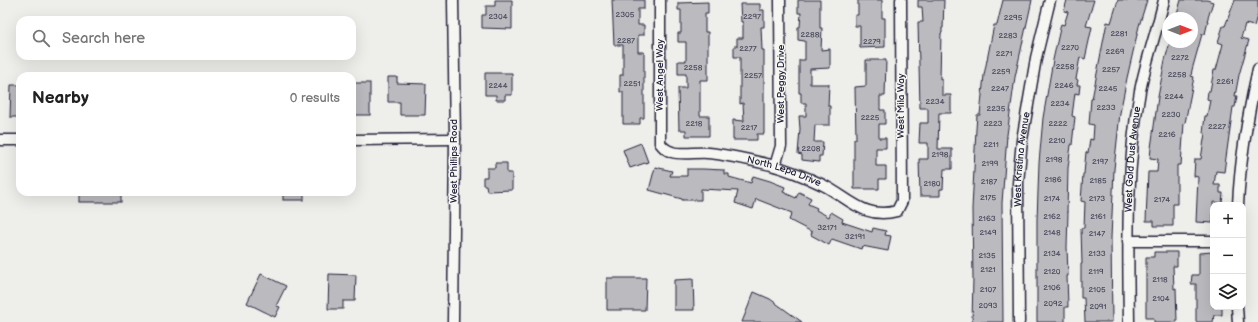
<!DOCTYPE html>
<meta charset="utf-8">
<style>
body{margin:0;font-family:"Balsamiq Sans",sans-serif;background:#f2f2f2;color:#222}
.controls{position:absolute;right:12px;bottom:12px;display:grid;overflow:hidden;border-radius:8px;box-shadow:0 4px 16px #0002}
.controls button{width:36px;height:36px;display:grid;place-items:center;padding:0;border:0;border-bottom:1px solid #e0e0e0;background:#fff;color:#222;font:20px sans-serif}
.compass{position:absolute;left:1162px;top:12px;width:36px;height:36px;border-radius:50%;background:#fff;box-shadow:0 4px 16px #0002;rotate:90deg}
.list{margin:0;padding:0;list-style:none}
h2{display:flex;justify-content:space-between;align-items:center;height:52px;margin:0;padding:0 16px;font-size:17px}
h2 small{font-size:13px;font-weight:400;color:#767676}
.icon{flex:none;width:22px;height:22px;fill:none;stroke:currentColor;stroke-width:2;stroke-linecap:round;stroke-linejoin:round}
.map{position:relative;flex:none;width:1258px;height:322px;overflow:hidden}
.search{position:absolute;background:#fff;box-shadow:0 4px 16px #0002;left:16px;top:16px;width:340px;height:44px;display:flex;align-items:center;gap:10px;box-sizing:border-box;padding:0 14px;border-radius:12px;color:#767676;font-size:15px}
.panel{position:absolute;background:#fff;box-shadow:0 4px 16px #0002;left:16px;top:72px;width:340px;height:124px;border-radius:12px}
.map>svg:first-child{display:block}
.building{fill:#bbbbbf;stroke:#22223b}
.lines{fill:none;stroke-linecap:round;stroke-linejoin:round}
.street-casing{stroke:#22223b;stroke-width:13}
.street{stroke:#f6f6f2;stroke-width:10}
.labels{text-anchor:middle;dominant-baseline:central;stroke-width:3;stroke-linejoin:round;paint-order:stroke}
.number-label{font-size:8px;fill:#48485c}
.street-label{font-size:10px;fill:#22223b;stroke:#f6f6f2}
</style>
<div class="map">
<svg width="1258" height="322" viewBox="0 0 1258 322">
<rect width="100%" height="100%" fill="#eeeeeb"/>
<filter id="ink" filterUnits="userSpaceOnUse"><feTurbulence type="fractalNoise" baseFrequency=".025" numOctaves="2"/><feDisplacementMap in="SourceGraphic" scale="8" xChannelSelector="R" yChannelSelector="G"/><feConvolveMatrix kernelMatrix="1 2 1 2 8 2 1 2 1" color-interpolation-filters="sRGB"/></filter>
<g filter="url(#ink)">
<!-- building -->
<g class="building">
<polygon points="495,0 512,0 512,29 482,28 482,15 486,15 486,6 495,6"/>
<polygon points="612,0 644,0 644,9 638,9 638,25 644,25 644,35 638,35 638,52 644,52 644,118 640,118 640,124 623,124 623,92 620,92 620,75 623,75 623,45 614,45"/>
<polygon points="798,0 820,0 820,28 822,28 821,50 830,49 830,68 810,69 810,84 829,84 828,106 830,106 830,125 815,125 814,142 823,142 822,156 819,156 819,162 802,160 802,155 798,154 800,129 799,116 806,116 806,103 801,103 801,93 799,93 799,60 805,60 805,41 798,40 798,27 800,27 801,13 798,13"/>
<polygon points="858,0 882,0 882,18 885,18 885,47 860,48 860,26 855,26 855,15 858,15"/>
<polygon points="918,0 944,0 943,28 942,28 942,33 941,33 940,79 942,78 942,95 951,95 951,113 939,113 938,149 952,149 952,169 944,169 943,189 940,189 940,196 920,196 919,159 928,159 928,143 919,143 920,123 928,123 928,108 920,108 918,22 923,22 922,7 918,7"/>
<polygon points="1003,0 1032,0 1015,77 1007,135 1002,203 1003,322 972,322 973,278 972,209 976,129 977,115 980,115 984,75 994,25 997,25"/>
<polygon points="1067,0 1094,0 1086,26 1092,27 1085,59 1080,57 1076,79 1078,80 1077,85 1080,85 1079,94 1075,93 1072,116 1075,117 1072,145 1071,145 1068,168 1067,212 1068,212 1067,247 1068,276 1067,276 1068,307 1065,307 1065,322 1037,322 1037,220 1039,163 1043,118 1053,60 1061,24 1064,25 1068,12 1064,11"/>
<polygon points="1118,0 1147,0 1139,26 1127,78 1120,113 1114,169 1111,238 1112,322 1085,322 1084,298 1081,298 1081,264 1082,264 1081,228 1084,228 1085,202 1081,201 1083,174 1084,174 1086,152 1088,153 1090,139 1093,140 1094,125 1089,124 1091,99 1092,99 1107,22 1111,23"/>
<polygon points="1181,0 1207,0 1213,2 1207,21 1208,21 1205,34 1202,34 1192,70 1191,76 1194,77 1185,123 1184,123 1181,165 1177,165 1177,204 1173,204 1173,226 1154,226 1154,221 1146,221 1148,172 1157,172 1158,159 1150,158 1151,148 1158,97 1165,60 1170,42 1192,42 1192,18 1176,18"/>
<polygon points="1235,0 1258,0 1258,13 1254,26 1245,24 1241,38 1249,40 1239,75 1235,96 1237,96 1235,107 1233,107 1224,172 1216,171 1214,185 1220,185 1220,193 1223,193 1222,203 1213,202 1213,223 1196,222 1198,177 1194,176 1195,159 1201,159 1205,133 1203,133 1205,116 1207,116 1210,100 1207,99 1208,91 1210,91 1214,70 1216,70 1223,44 1218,42 1223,26 1225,26"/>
<polygon points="708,2 708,13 705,13 705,32 708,32 708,80 700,80 700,116 709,116 709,136 686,136 686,130 679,130 678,88 686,88 686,74 678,74 678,61 686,61 686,42 678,42 678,33 681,33 681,10 678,10 678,3"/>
<polygon points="740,4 760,4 760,10 764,10 764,27 761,27 762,50 764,50 764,134 757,134 757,140 733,140 733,120 744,121 743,103 740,104 740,57 734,57 734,46 737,46 737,38 743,38 743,22 741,22"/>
<polygon points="866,60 886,60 885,96 880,96 880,110 885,110 885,124 879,124 879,138 886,138 886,148 876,148 876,166 886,166 886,179 879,179 879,189 854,189 854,139 856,139 855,87 866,86"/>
<polygon points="485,73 512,73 512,95 505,95 505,100 496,100 496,95 485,95"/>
<polygon points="388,77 397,77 397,83 426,84 425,115 400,115 400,102 388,102"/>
<rect x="352" y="83" width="18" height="32"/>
<polygon points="11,85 20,85 20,117 10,117"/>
<polygon points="641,143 648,162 630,168 623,150"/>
<polygon points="495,163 507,163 507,173 512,173 512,190 487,191 486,185 483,185 483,177 487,177 487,168 495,168"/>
<polygon points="655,167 672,171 670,176 687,176 687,169 703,169 724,170 724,174 729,174 729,177 751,183 753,176 770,181 785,187 783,192 796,198 799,192 811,198 808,204 817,208 816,210 829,217 831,212 843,219 842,222 872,232 873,228 886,231 885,235 891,236 888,251 862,246 861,249 832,239 829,245 811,235 812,232 789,220 792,213 756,199 753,209 735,203 738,191 701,189 701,200 682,200 682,199 649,190"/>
<rect x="79" y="192" width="42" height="10"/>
<rect x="283" y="192" width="21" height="8"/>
<polygon points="1154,252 1177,252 1177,266 1173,266 1174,289 1176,288 1177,322 1154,322 1154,318 1146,318 1146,257 1154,257"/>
<polygon points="1213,252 1213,307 1222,307 1222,315 1214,315 1213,322 1196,322 1196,284 1191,284 1192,275 1199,275 1199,253"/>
<polygon points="261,274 286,286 276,306 280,307 275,317 247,303"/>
<polygon points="329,274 356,275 355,301 343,301 343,309 328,309"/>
<polygon points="607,278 646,278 645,310 607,310"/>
<polygon points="693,279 694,310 674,310 674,280"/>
<polygon points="754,292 770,299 802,322 742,322"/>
</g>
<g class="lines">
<defs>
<g id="street">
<polyline points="453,0 455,139 453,322"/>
<path id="s1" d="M660,0V143C664,148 666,150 672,152C680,155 698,152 708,153C730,155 750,160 771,165C789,170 806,177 823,185C849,198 864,220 897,211L902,201L901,0"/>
<polyline points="0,140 20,140"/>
<polyline points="352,140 455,139"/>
<polyline points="775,166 781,146 780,0"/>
<path d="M1238,205C1240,159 1248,114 1258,69"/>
<polyline points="1128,241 1213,241"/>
<polyline points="1237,307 1238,322"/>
<path id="s2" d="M1019,322L1018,183L1022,140L1036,58L1050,0"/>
<path id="s3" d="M1129,322C1128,245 1126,168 1140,91C1146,60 1157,31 1164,0"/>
</g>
</defs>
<!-- street casing -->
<use href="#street" class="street-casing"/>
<!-- street -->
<use href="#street" class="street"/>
</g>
</g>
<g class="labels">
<!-- number labels -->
<g class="number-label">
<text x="625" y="14">2305</text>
<text x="498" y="16">2304</text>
<text x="752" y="16">2297</text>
<text x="1013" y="17">2295</text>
<text x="1119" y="33">2281</text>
<text x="810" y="34">2288</text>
<text x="1008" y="35">2283</text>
<text x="626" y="40">2287</text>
<text x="872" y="41">2279</text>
<text x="1070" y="47">2270</text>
<text x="748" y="48">2277</text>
<text x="1115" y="51">2269</text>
<text x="1004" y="53">2271</text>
<text x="1180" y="57">2272</text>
<text x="1065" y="66">2258</text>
<text x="693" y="67">2258</text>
<text x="1111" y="69">2257</text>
<text x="1001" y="71">2259</text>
<text x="1177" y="74">2258</text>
<text x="753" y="75">2257</text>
<text x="1225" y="81">2261</text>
<text x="632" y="83">2251</text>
<text x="498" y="85">2244</text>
<text x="1064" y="85">2246</text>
<text x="1000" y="88">2247</text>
<text x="1108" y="88">2245</text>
<text x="1174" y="96">2244</text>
<text x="935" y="101">2234</text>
<text x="1060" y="103">2234</text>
<text x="1106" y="107">2233</text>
<text x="996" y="108">2235</text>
<text x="1171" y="114">2230</text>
<text x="870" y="117">2225</text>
<text x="694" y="123">2218</text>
<text x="993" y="123">2223</text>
<text x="1058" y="123">2222</text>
<text x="1217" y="126">2227</text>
<text x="749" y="127">2217</text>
<text x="1167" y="134">2216</text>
<text x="1057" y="140">2210</text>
<text x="991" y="144">2211</text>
<text x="811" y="148">2208</text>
<text x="940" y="154">2198</text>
<text x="1054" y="159">2198</text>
<text x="1100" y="161">2197</text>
<text x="990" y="163">2199</text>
<text x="1053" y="179">2186</text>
<text x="1098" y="180">2185</text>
<text x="989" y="181">2187</text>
<text x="932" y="183">2180</text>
<text x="988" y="197">2175</text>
<text x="1052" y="198">2174</text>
<text x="1097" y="198">2173</text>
<text x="1162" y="199">2174</text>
<text x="1052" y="216">2162</text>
<text x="1098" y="216">2161</text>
<text x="987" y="218">2163</text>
<text x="827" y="227">32171</text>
<text x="988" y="232">2149</text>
<text x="1052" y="232">2148</text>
<text x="1097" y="233">2147</text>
<text x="855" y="236">32191</text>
<text x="1052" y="253">2134</text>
<text x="1097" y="253">2133</text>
<text x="987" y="255">2135</text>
<text x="988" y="269">2121</text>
<text x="1052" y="271">2120</text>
<text x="1096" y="271">2119</text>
<text x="1160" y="279">2118</text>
<text x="1052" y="287">2106</text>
<text x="988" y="289">2107</text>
<text x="1097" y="289">2105</text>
<text x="1161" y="298">2104</text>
<text x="1053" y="303">2092</text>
<text x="988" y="305">2093</text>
<text x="1098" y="306">2091</text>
</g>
<!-- street labels -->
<g class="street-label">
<text transform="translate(660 75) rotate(-90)">West Angel Way</text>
<text transform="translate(781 84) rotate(-90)">West Peggy Drive</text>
<text transform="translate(901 106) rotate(-90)">West Mila Way</text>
<text stroke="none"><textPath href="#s3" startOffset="163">West Gold Dust Avenue</textPath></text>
<text stroke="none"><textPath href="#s2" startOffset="163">West Kristina Avenue</textPath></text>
<text transform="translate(454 161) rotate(-90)">West Phillips Road</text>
<text stroke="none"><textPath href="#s1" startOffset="273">North Lepa Drive</textPath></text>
</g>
</g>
</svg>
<div class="controls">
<button>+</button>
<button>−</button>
<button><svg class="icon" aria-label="layers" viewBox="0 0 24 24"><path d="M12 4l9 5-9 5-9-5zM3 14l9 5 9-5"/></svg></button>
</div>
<svg class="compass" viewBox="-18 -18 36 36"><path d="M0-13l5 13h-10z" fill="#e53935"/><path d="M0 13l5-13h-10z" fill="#767676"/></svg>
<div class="search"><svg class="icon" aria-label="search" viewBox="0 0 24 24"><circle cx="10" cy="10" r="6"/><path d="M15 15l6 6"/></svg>Search here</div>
<section class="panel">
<h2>Nearby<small>0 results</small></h2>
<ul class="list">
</ul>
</section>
</div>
